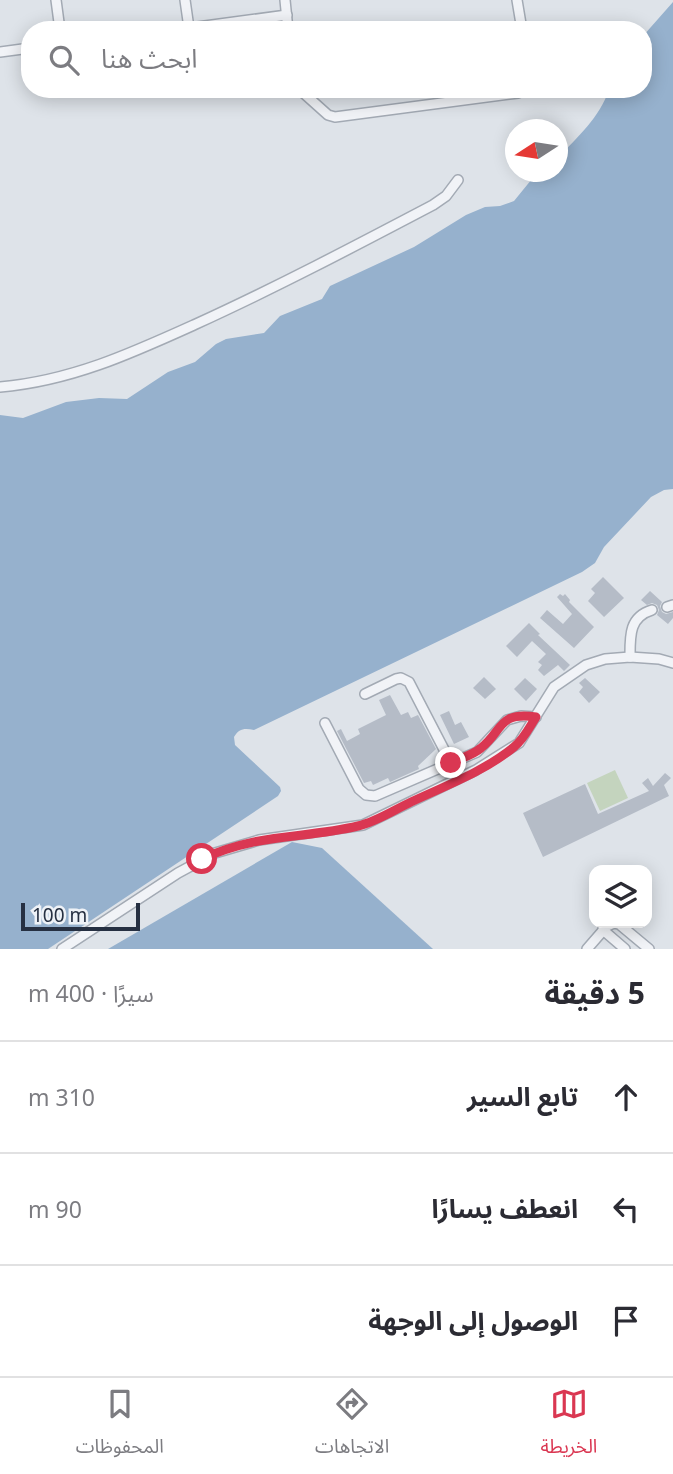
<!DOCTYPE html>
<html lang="ar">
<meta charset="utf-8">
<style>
body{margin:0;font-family:"Noto Sans","Noto Sans Arabic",sans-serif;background:#f7f7f7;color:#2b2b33;direction:rtl}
.controls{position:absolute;right:21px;bottom:21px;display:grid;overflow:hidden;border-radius:14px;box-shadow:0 4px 18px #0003}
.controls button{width:63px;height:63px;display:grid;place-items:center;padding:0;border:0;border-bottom:2px solid #e1e1e2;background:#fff;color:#2b2b33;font:35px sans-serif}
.compass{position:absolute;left:505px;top:119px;width:63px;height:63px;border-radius:50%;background:#fff;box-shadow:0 4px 18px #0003;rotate:258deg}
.scale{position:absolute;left:21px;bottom:18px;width:119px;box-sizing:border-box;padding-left:7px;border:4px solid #263042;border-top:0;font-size:19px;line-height:24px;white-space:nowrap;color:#263042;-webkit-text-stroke:5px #eef2f7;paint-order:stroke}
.stop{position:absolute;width:21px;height:21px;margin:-16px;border:5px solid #da3752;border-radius:50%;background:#fff}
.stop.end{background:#da3752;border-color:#fff;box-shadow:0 2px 7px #0008}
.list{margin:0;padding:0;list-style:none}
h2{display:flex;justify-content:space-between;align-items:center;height:91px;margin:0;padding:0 28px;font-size:30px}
h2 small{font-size:23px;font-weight:400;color:#7c7c81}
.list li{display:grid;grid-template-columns:46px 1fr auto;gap:21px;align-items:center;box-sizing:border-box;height:112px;padding:0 28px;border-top:2px solid #e1e1e2}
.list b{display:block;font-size:26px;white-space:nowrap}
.list em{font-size:23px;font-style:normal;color:#7c7c81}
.icon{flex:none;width:38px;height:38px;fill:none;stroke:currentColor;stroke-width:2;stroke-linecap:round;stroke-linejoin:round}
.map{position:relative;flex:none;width:673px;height:949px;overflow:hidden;direction:ltr}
.search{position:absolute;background:#fff;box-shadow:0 4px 18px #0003;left:21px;right:21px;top:21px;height:77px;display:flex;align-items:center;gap:18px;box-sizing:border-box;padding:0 24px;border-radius:28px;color:#7c7c81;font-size:26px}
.sheet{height:427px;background:#fff}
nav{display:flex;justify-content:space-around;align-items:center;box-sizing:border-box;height:98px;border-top:2px solid #e1e1e2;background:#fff;font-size:19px;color:#7c7c81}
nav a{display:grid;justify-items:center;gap:4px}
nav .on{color:#da3752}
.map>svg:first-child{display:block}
.green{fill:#c4d4be}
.water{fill:#96b1cd}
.building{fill:#b5bcc7}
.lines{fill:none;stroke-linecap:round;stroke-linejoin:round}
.minor-casing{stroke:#a3aab4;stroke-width:12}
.minor{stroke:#f1f3f7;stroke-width:9}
.route{stroke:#da3752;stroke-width:9}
</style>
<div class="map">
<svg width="673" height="949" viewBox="0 0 673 949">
<rect width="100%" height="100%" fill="#dee3e9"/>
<!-- green -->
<polygon class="green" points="615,770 628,798 600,811 587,783"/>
<!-- water -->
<g class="water">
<path d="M673,2V489L664,490L651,497L604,547L595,563L582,572L254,730C245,728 239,728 234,737L235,745L280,787L281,791L278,796L48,949H0V415L23,418L66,402L99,398L127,399L168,372L195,362L216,344L226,339L264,333L280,316L322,299L330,286L414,247L466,215L485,207L500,206L514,201L536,174L540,172H558V158C577,137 600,118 609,89H643V36Z"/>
<polygon points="292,842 322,848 433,949 108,949"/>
</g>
<!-- building -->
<g class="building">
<polygon points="603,577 624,598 604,617 588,601 595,593 591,589"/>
<polygon points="650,591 662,602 660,606 662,612 666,614 673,612 673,618 668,624 657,615 659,610 657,605 652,603 647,605 641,600"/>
<polygon points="560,594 563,596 565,594 570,600 569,602 594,627 574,648 540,618 547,610 563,624 572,614 557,597"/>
<polygon points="529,623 540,634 538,635 570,665 564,671 558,665 544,676 538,670 542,665 538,662 546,654 532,641 517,657 506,646"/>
<polygon points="484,677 496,689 485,699 473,688"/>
<polygon points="525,678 537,689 526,701 514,689"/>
<polygon points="585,678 600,692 589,703 579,692 583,687 579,683"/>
<polygon points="390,695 401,715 408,712 411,718 418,715 436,749 418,766 419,769 390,782 388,778 373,785 371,781 364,783 337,731 341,729 347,741 360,734 358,729 386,715 379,700"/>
<polygon points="449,711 455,725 461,722 469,737 454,744 440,715"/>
<polygon points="665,773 671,778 664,785 669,796 543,857 523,813 585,784 598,814 649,791 642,783 648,778 653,786"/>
</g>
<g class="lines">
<defs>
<g id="minor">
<polyline points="56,0 60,30"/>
<polyline points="185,0 189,28"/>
<polyline points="285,0 288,30"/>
<polyline points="517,0 522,30"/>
<polyline points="175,30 287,15"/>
<polyline points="0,52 30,48"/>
<polyline points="299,89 328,115 335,117 518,93 528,89"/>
<path d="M0,387C71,381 132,353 196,324C277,287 355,246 433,205L446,196L458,180"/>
<polyline points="667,607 673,605"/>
<path d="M630,657C630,636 629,617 652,610"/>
<polyline points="365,694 396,679 401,678 409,682 451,763"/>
<polyline points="325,723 359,789 366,795 375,796 477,752 507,720 521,716 536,717"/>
<polyline points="603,930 625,949"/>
<polyline points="62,949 178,873 215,853 259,840 363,825 476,770 519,743 554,687 586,665 605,659 630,657 659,659 673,663"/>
<polyline points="587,949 607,926 614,923 619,924 649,949"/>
</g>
</defs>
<!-- minor casing -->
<use href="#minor" class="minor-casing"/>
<!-- minor -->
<use href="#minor" class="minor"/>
</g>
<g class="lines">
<!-- route -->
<path class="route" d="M202,859C257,833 303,839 358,826C376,822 394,810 411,802C445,786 485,771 514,747C524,739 529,728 536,717C498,711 503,731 481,748C473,755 461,758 451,763"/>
</g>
</svg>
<div class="controls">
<button><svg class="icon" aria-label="layers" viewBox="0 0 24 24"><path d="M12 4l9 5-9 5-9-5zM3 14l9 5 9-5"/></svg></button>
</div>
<svg class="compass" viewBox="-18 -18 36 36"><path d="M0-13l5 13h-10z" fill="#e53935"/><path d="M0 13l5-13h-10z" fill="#7c7c81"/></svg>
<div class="scale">100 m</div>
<div class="stop" style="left:202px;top:859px"></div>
<div class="stop end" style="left:451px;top:763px"></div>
<div class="search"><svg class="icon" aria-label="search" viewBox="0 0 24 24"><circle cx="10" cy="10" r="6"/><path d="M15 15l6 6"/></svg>ابحث هنا</div>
</div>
<section class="sheet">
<h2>5 دقيقة<small>سيرًا · 400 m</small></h2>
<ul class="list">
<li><svg class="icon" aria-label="ahead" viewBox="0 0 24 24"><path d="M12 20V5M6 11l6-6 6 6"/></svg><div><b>تابع السير</b></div><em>310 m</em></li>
<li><svg class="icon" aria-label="left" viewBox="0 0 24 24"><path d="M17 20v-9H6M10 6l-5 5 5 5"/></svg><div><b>انعطف يسارًا</b></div><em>90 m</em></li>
<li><svg class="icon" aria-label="arrive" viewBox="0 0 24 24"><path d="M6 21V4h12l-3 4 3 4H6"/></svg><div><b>الوصول إلى الوجهة</b></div></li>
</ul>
</section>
<nav>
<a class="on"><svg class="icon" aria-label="map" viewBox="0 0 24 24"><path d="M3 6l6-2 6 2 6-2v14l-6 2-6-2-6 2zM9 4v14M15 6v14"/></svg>الخريطة</a>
<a><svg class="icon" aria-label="directions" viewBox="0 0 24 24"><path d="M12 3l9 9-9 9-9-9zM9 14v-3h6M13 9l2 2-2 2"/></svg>الاتجاهات</a>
<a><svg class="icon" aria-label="saved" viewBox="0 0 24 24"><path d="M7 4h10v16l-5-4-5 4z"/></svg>المحفوظات</a>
</nav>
